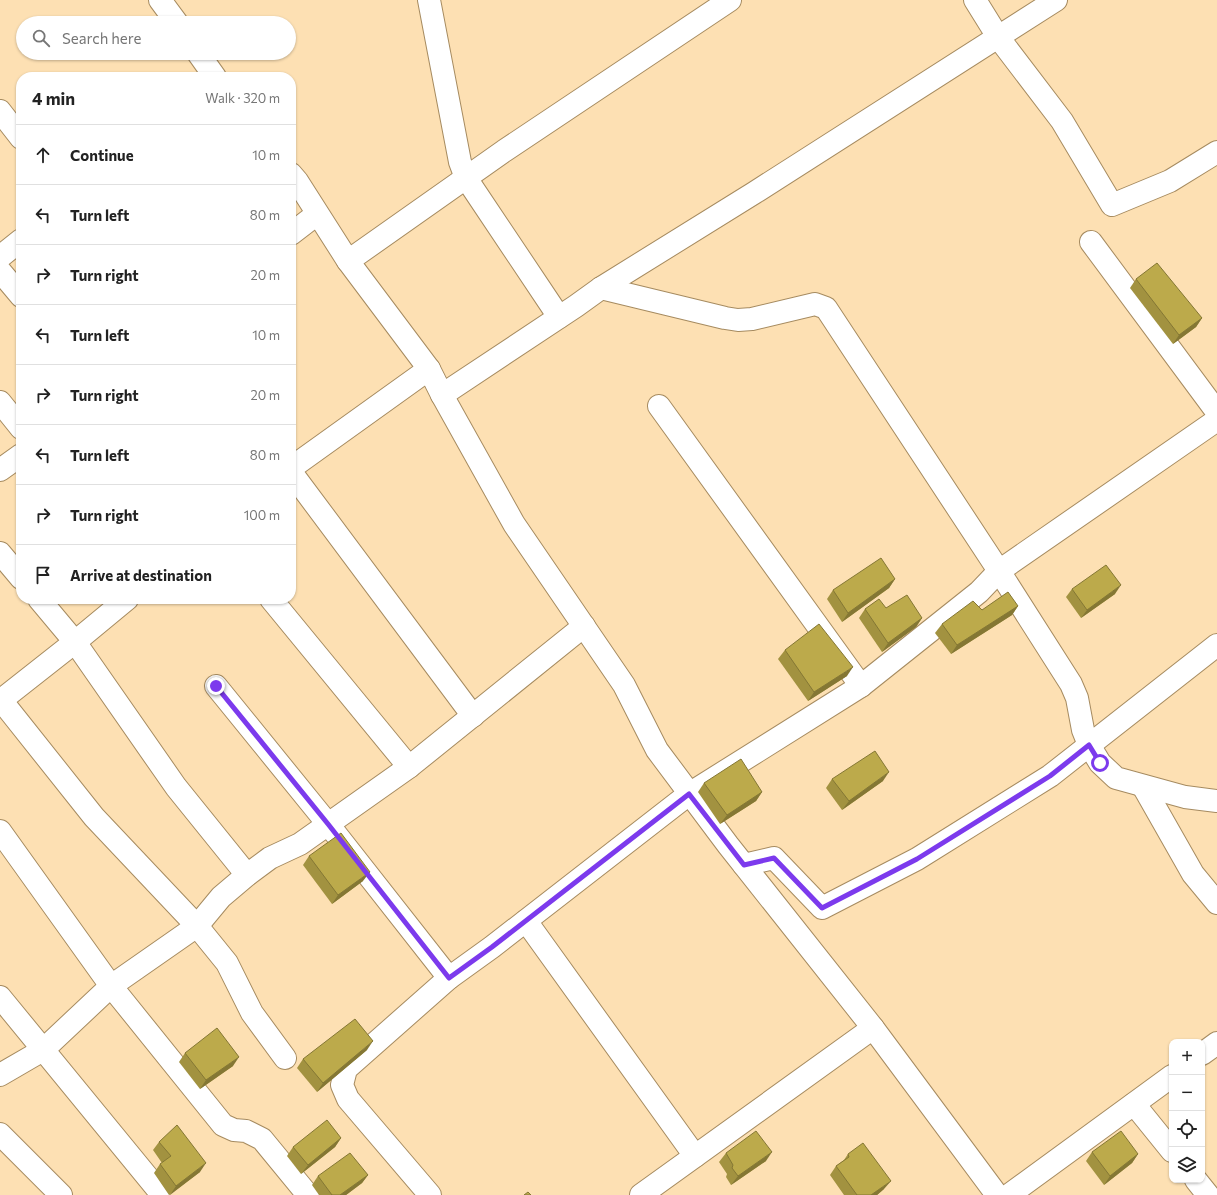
<!DOCTYPE html>
<meta charset="utf-8">
<style>
body{margin:0;font-family:Commissioner,sans-serif;background:#f6f6f6;color:#222}
.controls{position:absolute;right:12px;bottom:12px;display:grid;overflow:hidden;border-radius:8px;box-shadow:0 1px 3px #0004}
.controls button{width:36px;height:36px;display:grid;place-items:center;padding:0;border:0;border-bottom:1px solid #e0e0e0;background:#fff;color:#222;font:20px sans-serif}
.stop{position:absolute;width:12px;height:12px;margin:-9px;border:3px solid #7c3aed;border-radius:50%;background:#fff}
.stop.end{background:#7c3aed;border-color:#fff;box-shadow:0 1px 4px #0008}
.list{margin:0;padding:0;list-style:none}
h2{display:flex;justify-content:space-between;align-items:center;height:52px;margin:0;padding:0 16px;font-size:17px}
h2 small{font-size:13px;font-weight:400;color:#767676}
.list li{display:grid;grid-template-columns:26px 1fr auto;gap:12px;align-items:center;box-sizing:border-box;height:60px;padding:0 16px;border-top:1px solid #e0e0e0}
.list b{display:block;font-size:15px;white-space:nowrap}
.list em{font-size:13px;font-style:normal;color:#767676}
.icon{flex:none;width:22px;height:22px;fill:none;stroke:currentColor;stroke-width:2;stroke-linecap:round;stroke-linejoin:round}
.map{position:relative;flex:none;width:1217px;height:1195px;overflow:hidden}
.search{position:absolute;background:#fff;box-shadow:0 1px 3px #0004;left:16px;top:16px;width:280px;height:44px;display:flex;align-items:center;gap:10px;box-sizing:border-box;padding:0 14px;border-radius:22px;color:#767676;font-size:15px}
.panel{position:absolute;background:#fff;box-shadow:0 1px 3px #0004;left:16px;top:72px;width:280px;height:532px;border-radius:16px}
.map>svg:first-child{display:block}
.lines{fill:none;stroke-linecap:round;stroke-linejoin:round}
.minor-casing{stroke:#a68b60;stroke-width:24}
.minor{stroke:#fff;stroke-width:22}
.wall{fill:#a29240}
.shaded-wall{fill:#847734}
.building{fill:#bcaa4b;stroke:#847734}
.route{stroke:#7c3aed;stroke-width:5}
</style>
<div class="map">
<svg width="1217" height="1195" viewBox="0 0 1217 1195">
<rect width="100%" height="100%" fill="#fde0b3"/>
<g class="lines">
<defs>
<g id="minor">
<polyline points="160,0 177,23"/>
<polyline points="429,0 460,162 466,178 559,317"/>
<polyline points="975,0 998,37 1062,121 1112,205 1170,181 1217,152"/>
<polyline points="198,53 215,77"/>
<polyline points="0,111 21,138"/>
<polyline points="291,174 297,181 348,261 429,369 442,395 514,524 624,685 657,750 728,845 873,1028 997,1195"/>
<polyline points="291,234 317,214"/>
<polyline points="1091,242 1217,412"/>
<polyline points="0,257 21,240"/>
<polyline points="348,261 504,151 730,0"/>
<polyline points="0,271 21,296"/>
<polyline points="601,288 725,318 738,320 752,319 815,304 826,308 999,571 1071,684 1077,698 1083,730 1089,745 1100,763 1116,778 1185,797 1217,801"/>
<polyline points="442,395 576,306 601,288 754,193 1056,0"/>
<polyline points="0,402 21,428"/>
<polyline points="659,406 861,686"/>
<polyline points="291,468 429,369"/>
<polyline points="0,470 21,455"/>
<polyline points="291,472 473,716"/>
<polyline points="0,553 21,578"/>
<polyline points="39,599 75,642 176,787 247,875"/>
<polyline points="271,599 409,767"/>
<polyline points="216,686 328,824 449,978"/>
<polyline points="1,700 94,817 197,926 227,963 252,1013 285,1058"/>
<polyline points="0,701 75,642 127,599"/>
<polyline points="1143,786 1193,874 1217,903"/>
<polyline points="0,831 111,986 223,1125 234,1130 246,1131 262,1139 308,1195"/>
<polyline points="744,865 774,858 822,908 917,859 1050,776 1217,645"/>
<polyline points="526,921 695,1156"/>
<polyline points="0,997 159,1191"/>
<polyline points="1202,1054 1217,1043"/>
<polyline points="0,1075 43,1050 111,986 197,926 221,897 247,875 270,858 300,844 409,767 584,626"/>
<polyline points="1134,1104 1172,1151"/>
<polyline points="0,1134 61,1195"/>
<polyline points="1196,1180 1208,1195"/>
<polyline points="430,1195 348,1099 342,1085 346,1069 449,978 492,947 689,794 861,686 979,592 999,571 1217,420"/>
<polyline points="641,1195 873,1028"/>
<polyline points="1009,1195 1172,1076"/>
</g>
</defs>
<!-- minor casing -->
<use href="#minor" class="minor-casing"/>
<!-- minor -->
<use href="#minor" class="minor"/>
</g>
<!-- wall -->
<g class="wall">
<polygon points="1136,279 1202,318 1196,327 1173,344 1130,288"/>
<polygon points="895,579 889,588 842,622 827,599 833,590"/>
<polygon points="1072,589 1115,594 1081,618 1066,597"/>
<polygon points="1018,606 1012,615 951,654 935,633 942,624 982,610"/>
<polygon points="886,608 922,618 916,627 882,652 859,618 865,609"/>
<polygon points="785,650 847,676 808,701 778,659"/>
<polygon points="832,779 883,781 842,810 826,788"/>
<polygon points="704,783 762,792 756,801 720,824 698,792"/>
<polygon points="309,856 363,881 332,904 303,865"/>
<polygon points="367,1050 317,1092 297,1068 303,1059"/>
<polygon points="185,1053 233,1066 200,1089 179,1062"/>
<polygon points="341,1138 335,1147 301,1174 287,1156 293,1147"/>
<polygon points="159,1142 200,1172 169,1195 154,1173 160,1164 162,1163 153,1150"/>
<polygon points="1092,1152 1138,1154 1132,1163 1104,1185 1086,1161"/>
<polygon points="726,1153 766,1161 731,1185 726,1177 727,1174 719,1162"/>
<polygon points="848,1154 884,1189 877,1195 844,1195 830,1175 836,1166 844,1160"/>
<polygon points="368,1175 362,1183 346,1195 319,1195 312,1185 318,1176"/>
</g>
<!-- shaded-wall -->
<g class="shaded-wall">
<polygon points="1202,318 1196,327 1173,344 1179,335"/>
<polygon points="895,579 889,588 842,622 848,613"/>
<polygon points="1121,585 1115,594 1081,618 1087,610"/>
<polygon points="1018,606 1012,615 951,654 957,645"/>
<polygon points="922,618 916,627 882,652 888,643"/>
<polygon points="853,667 847,676 808,701 814,692"/>
<polygon points="889,772 883,781 842,810 849,801"/>
<polygon points="762,792 756,801 720,824 727,815"/>
<polygon points="370,872 363,881 332,904 338,895"/>
<polygon points="373,1041 367,1050 317,1092 323,1083"/>
<polygon points="239,1057 233,1066 200,1089 206,1080"/>
<polygon points="341,1138 335,1147 301,1174 308,1165"/>
<polygon points="772,1152 766,1161 731,1185 738,1176"/>
<polygon points="1138,1154 1132,1163 1104,1185 1110,1176"/>
<polygon points="206,1163 200,1172 170,1195 176,1186"/>
<polygon points="368,1175 362,1183 346,1195 340,1195"/>
<polygon points="891,1181 884,1189 877,1195 871,1195"/>
</g>
<!-- building -->
<g class="building">
<polygon points="1157,263 1202,318 1179,335 1136,279"/>
<polygon points="881,558 895,579 848,613 833,590"/>
<polygon points="1106,565 1121,585 1087,610 1072,589"/>
<polygon points="1008,592 1018,606 957,645 942,624 973,601 982,610"/>
<polygon points="907,595 922,618 888,643 865,609 879,599 886,608"/>
<polygon points="819,624 853,667 814,692 785,650"/>
<polygon points="875,751 889,772 849,801 832,779"/>
<polygon points="741,759 762,792 727,815 704,783"/>
<polygon points="341,833 370,872 338,895 309,856"/>
<polygon points="355,1019 373,1041 323,1083 303,1059"/>
<polygon points="217,1028 239,1057 206,1080 185,1053"/>
<polygon points="327,1120 341,1138 308,1165 293,1147"/>
<polygon points="177,1125 206,1163 176,1186 160,1164 171,1156 159,1142"/>
<polygon points="756,1131 772,1152 738,1176 732,1168 733,1165 726,1153"/>
<polygon points="1121,1131 1138,1154 1110,1176 1092,1152"/>
<polygon points="863,1143 891,1181 871,1195 857,1195 836,1166 849,1157 848,1154"/>
<polygon points="350,1153 368,1175 340,1195 332,1195 318,1176"/>
<polygon points="528,1192 531,1195 524,1195"/>
</g>
<g class="lines">
<!-- route -->
<polyline class="route" points="216,686 328,824 449,978 492,947 689,794 744,865 774,858 822,908 917,859 1050,776 1089,745 1100,763"/>
</g>
</svg>
<div class="controls">
<button>+</button>
<button>−</button>
<button><svg class="icon" aria-label="locate" viewBox="0 0 24 24"><circle cx="12" cy="12" r="6"/><path d="M12 2v4M12 18v4M2 12h4M18 12h4"/></svg></button>
<button><svg class="icon" aria-label="layers" viewBox="0 0 24 24"><path d="M12 4l9 5-9 5-9-5zM3 14l9 5 9-5"/></svg></button>
</div>
<div class="stop" style="left:1100px;top:763px"></div>
<div class="stop end" style="left:216px;top:686px"></div>
<div class="search"><svg class="icon" aria-label="search" viewBox="0 0 24 24"><circle cx="10" cy="10" r="6"/><path d="M15 15l6 6"/></svg>Search here</div>
<section class="panel">
<h2>4 min<small>Walk · 320 m</small></h2>
<ul class="list">
<li><svg class="icon" aria-label="ahead" viewBox="0 0 24 24"><path d="M12 20V5M6 11l6-6 6 6"/></svg><div><b>Continue</b></div><em>10 m</em></li>
<li><svg class="icon" aria-label="left" viewBox="0 0 24 24"><path d="M17 20v-9H6M10 6l-5 5 5 5"/></svg><div><b>Turn left</b></div><em>80 m</em></li>
<li><svg class="icon" aria-label="right" viewBox="0 0 24 24"><path d="M7 20v-9h11M14 6l5 5-5 5"/></svg><div><b>Turn right</b></div><em>20 m</em></li>
<li><svg class="icon" aria-label="left" viewBox="0 0 24 24"><path d="M17 20v-9H6M10 6l-5 5 5 5"/></svg><div><b>Turn left</b></div><em>10 m</em></li>
<li><svg class="icon" aria-label="right" viewBox="0 0 24 24"><path d="M7 20v-9h11M14 6l5 5-5 5"/></svg><div><b>Turn right</b></div><em>20 m</em></li>
<li><svg class="icon" aria-label="left" viewBox="0 0 24 24"><path d="M17 20v-9H6M10 6l-5 5 5 5"/></svg><div><b>Turn left</b></div><em>80 m</em></li>
<li><svg class="icon" aria-label="right" viewBox="0 0 24 24"><path d="M7 20v-9h11M14 6l5 5-5 5"/></svg><div><b>Turn right</b></div><em>100 m</em></li>
<li><svg class="icon" aria-label="arrive" viewBox="0 0 24 24"><path d="M6 21V4h12l-3 4 3 4H6"/></svg><div><b>Arrive at destination</b></div></li>
</ul>
</section>
</div>
